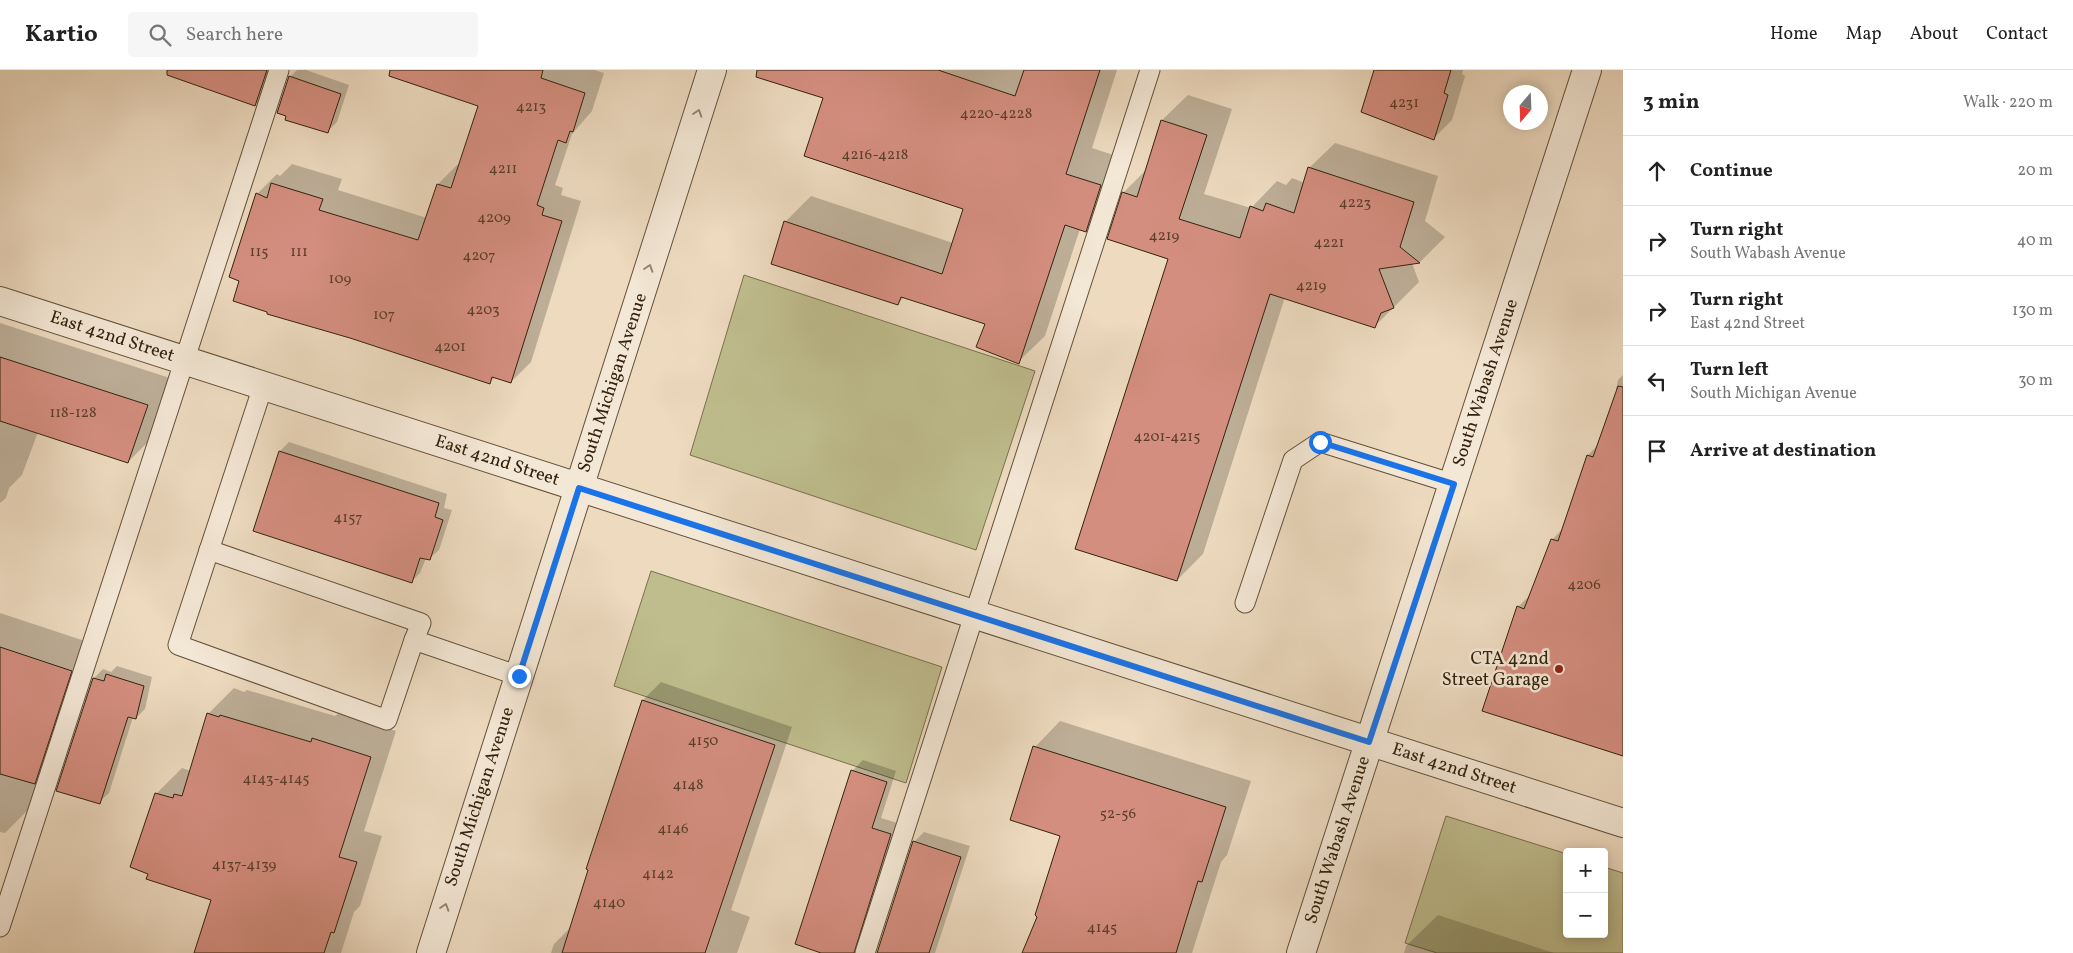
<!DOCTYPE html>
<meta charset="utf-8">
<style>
body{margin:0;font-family:Vollkorn,serif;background:#f6f6f6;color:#222}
.controls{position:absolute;right:15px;bottom:15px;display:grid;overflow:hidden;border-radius:5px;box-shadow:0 2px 12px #0003}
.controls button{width:45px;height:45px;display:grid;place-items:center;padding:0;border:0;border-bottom:1px solid #e0e0e0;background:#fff;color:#222;font:25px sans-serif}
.compass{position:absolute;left:1503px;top:15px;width:45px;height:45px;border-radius:50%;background:#fff;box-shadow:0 2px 12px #0003;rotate:199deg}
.stop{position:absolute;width:15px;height:15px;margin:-11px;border:4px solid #1a73e8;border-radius:50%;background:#fff}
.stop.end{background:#1a73e8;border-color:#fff;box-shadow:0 1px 5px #0008}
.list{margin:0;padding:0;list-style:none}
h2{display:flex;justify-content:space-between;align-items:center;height:65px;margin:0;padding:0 20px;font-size:21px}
h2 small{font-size:16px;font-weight:400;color:#767676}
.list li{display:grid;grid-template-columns:32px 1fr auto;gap:15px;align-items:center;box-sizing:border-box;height:70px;padding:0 20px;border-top:1px solid #e0e0e0}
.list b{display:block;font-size:19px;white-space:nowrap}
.list p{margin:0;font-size:16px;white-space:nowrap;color:#767676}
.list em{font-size:16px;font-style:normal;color:#767676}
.icon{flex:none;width:28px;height:28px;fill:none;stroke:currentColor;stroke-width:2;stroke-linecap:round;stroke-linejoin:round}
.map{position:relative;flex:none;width:1623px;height:883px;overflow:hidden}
header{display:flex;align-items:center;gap:30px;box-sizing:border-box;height:70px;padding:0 25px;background:#fff;border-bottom:1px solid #e0e0e0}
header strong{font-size:24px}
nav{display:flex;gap:28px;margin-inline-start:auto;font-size:18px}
.search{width:350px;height:45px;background:#f6f6f6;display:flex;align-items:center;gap:12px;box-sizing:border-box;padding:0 18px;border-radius:5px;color:#767676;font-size:19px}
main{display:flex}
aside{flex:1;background:#fff}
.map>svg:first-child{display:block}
.green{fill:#bfbd8d;stroke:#79704d}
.shadow{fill:#0003}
.building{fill:#d48e7f;stroke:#33230d}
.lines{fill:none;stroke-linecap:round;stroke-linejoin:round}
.service-casing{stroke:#62513a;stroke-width:21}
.minor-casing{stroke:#62513a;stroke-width:30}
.tertiary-casing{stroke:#62513a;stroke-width:30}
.service{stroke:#f3e7d5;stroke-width:19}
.minor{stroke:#f3e7d5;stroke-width:28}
.tertiary{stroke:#f3e7d5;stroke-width:28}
.oneway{stroke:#938571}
.route{stroke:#1a73e8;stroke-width:6}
.poi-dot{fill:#8f2418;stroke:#f3e7d5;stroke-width:2}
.labels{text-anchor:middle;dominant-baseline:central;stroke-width:5;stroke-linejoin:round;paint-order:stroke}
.number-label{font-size:15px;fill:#5b3e2a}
.street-label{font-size:18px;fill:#33230d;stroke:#f3e7d5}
.poi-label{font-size:18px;fill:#33230d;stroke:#f3e7d5;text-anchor:end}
</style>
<header>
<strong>Kartio</strong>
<div class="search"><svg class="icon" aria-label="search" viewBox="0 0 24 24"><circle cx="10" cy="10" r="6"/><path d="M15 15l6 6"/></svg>Search here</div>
<nav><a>Home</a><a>Map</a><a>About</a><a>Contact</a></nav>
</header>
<main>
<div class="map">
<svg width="1623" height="883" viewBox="0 0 1623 883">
<rect width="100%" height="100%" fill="#eddabf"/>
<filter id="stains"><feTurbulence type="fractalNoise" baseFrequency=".004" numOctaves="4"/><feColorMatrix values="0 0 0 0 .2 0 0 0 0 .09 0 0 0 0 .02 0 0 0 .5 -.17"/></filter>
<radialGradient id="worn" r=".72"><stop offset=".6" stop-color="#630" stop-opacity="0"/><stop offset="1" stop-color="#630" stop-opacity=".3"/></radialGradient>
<!-- green -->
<g class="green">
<polygon points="744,205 1035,301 976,480 690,385"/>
<polygon points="651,501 942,597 906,713 614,616"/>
<polygon points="1446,746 1567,784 1567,864 1604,864 1604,797 1623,803 1623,883 1437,883 1405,873"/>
</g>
<!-- shadow -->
<g class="shadow">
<polygon points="196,0 276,0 269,21 255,35"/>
<polygon points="297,0 306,0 349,15 337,52 327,62 290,7"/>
<polygon points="417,0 594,0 604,3 592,41 572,64 555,115 563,118 561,125 581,131 531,292 511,312 495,307 490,312 241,211 257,124 277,104 280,106 292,94 342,109 338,120 427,148 438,114 457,95 460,95 480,35"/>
<polygon points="813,0 1117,0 1092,78 1126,89 1112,134 1086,161 1080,159 1045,266 1018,292 987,253 904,227 898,234 785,152 811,126 953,173 964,138 824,28"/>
<polygon points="1375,0 1463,0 1462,4 1465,6 1452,50 1434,68"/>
<polygon points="1188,25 1232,39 1204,124 1251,138 1277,111 1286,115 1292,108 1305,113 1309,98 1335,73 1438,106 1425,151 1445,167 1420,192 1412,193 1419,212 1375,256 1285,227 1203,484 1177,510 1170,188 1123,123 1147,99 1162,50"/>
<polygon points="0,253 173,309 154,366 128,392 38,362 22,405 9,418 6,428 0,433"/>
<polygon points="1623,305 1623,685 1518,537 1532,523 1553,469 1563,458 1588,385 1598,375 1620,338 1616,319 1618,310"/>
<polygon points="289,372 447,424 444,438 452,440 439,480 429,489 426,488 420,503 411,512 254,460 280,381"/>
<polygon points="0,543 97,575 30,738 5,763 0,762"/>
<polygon points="117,596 152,607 145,639 136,648 133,647 109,723 99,732 94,608 103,599 111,602"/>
<polygon points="661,612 792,657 731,840 750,847 737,883 551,883 554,874 571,857 589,799 587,798 643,630"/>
<polygon points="234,618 244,622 247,620 335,646 339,643 396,661 364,761 382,766 360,836 354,842 341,883 196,883 213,829 149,803 156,724 182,698 191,701 208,644"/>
<polygon points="1060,651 1251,711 1227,785 1221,792 1192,883 1023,883 1039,846 1062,765 1035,677"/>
<polygon points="863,690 896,701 881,748 901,754 867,881 875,883 825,883 852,701"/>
<polygon points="924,762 970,776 935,883 878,883 914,772"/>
<polygon points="1438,845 1554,883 1404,883 1406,876"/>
</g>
<!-- building -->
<g class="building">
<polygon points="167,0 267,0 255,36 167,5"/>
<polygon points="390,0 543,0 541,8 585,23 573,62 570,61 566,73 558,70 537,135 544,138 542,145 562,151 511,313 492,307 490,314 350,268 267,244 267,242 233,231 239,211 229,207 256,123 267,128 271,113 323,129 319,140 418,170 437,114 451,118 478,36 389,6"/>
<polygon points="757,0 938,0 1015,26 1024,0 1100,0 1066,104 1101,115 1086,162 1065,155 1019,294 976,277 985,254 901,227 898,235 771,194 784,151 942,204 963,139 804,86 823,28 756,7"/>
<polygon points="1374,0 1451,0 1444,23 1448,25 1434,70 1361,42"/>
<polygon points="289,6 341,24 328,63 285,50 286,46 277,43"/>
<polygon points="1161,50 1207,65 1179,149 1240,168 1250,136 1263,141 1266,133 1294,143 1308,97 1414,132 1400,177 1420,193 1379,199 1394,238 1381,243 1375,258 1270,224 1177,511 1075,479 1168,189 1107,169 1122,122 1137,127"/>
<polygon points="0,287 148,335 128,393 0,351"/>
<polygon points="1618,316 1623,317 1623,686 1482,641 1517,536 1524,539 1551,469 1558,471 1587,385 1593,387"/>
<polygon points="279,381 439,433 435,447 443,450 430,490 420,488 412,513 253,461"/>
<polygon points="0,577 72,601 35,714 0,704"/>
<polygon points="106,604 144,616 136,649 128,647 100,734 56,721 93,608 104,611"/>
<polygon points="642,630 775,675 705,883 562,883 588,800 586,799"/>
<polygon points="207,643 219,647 220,645 311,672 312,668 371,687 339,787 357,792 334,863 331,862 324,883 194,883 211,830 146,809 148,804 130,797 155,723 173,728 174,724 182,726"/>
<polygon points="1033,676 1226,737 1202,812 1198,811 1176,883 1022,883 1037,847 1035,845 1060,766 1010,750"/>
<polygon points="851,700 887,712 872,758 891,764 854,883 821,883 795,874"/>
<polygon points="913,771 961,787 929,883 877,883"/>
</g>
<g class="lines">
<defs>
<g id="service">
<polyline points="263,316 178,575 387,650 414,570"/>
<polyline points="209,480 421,553 414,570 519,606"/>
<polyline points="1245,533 1293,390 1320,372 1454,414"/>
<polyline points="0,857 279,0"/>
<polyline points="865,883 1150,0"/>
</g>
<g id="minor">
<polyline points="0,231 1623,753"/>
<polyline points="1301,883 1587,0"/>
</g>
<polyline id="tertiary" points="431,883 712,0"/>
</defs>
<!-- service casing -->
<use href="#service" class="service-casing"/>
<!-- minor casing -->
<use href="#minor" class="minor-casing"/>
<!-- tertiary casing -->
<use href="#tertiary" class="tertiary-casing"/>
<!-- service -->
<use href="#service" class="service"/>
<!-- minor -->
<use href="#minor" class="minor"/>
<!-- tertiary -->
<use href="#tertiary" class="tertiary"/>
</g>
<!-- one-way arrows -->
<defs><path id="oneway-chevron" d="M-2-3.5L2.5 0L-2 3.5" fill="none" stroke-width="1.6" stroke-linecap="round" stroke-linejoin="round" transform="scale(1.25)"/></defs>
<g class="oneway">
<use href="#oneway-chevron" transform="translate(698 43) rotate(-72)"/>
<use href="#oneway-chevron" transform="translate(649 198) rotate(-72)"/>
<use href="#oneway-chevron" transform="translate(445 837) rotate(-72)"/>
</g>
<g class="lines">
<!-- route -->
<polyline class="route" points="519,606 579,418 1369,672 1454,414 1320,372"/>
</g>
<!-- markers -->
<circle class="poi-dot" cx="1559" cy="599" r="5"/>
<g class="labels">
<!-- number labels -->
<g class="number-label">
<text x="1404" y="33">4231</text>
<text x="531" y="37">4213</text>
<text x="996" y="44">4220-4228</text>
<text x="875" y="85">4216-4218</text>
<text x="503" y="99">4211</text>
<text x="1355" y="133">4223</text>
<text x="494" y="148">4209</text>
<text x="1164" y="166">4219</text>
<text x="1329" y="173">4221</text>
<text x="259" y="182">115</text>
<text x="299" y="182">111</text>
<text x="479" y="186">4207</text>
<text x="340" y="209">109</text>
<text x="1311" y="216">4219</text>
<text x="483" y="240">4203</text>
<text x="384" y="245">107</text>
<text x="450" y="277">4201</text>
<text x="73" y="343">118-128</text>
<text x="1167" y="367">4201-4215</text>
<text x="348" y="448">4157</text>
<text x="1584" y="515">4206</text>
<text x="703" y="671">4150</text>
<text x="276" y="709">4143-4145</text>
<text x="688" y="715">4148</text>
<text x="1118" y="744">52-56</text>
<text x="673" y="759">4146</text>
<text x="244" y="795">4137-4139</text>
<text x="658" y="804">4142</text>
<text x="609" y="833">4140</text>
<text x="1102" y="858">4145</text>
</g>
<!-- street labels -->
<g class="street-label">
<text transform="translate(112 267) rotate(18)">East 42nd Street</text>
<text transform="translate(613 313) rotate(-72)">South Michigan Avenue</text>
<text transform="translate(1486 313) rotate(-72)">South Wabash Avenue</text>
<text transform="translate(497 391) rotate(18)">East 42nd Street</text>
<text transform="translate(1454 699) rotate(18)">East 42nd Street</text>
<text transform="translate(480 727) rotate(-72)">South Michigan Avenue</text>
<text transform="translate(1338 770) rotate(-72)">South Wabash Avenue</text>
</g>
<!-- poi labels -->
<g class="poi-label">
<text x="1549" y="589">CTA 42nd<tspan x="1549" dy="21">Street Garage</tspan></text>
</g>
</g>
<rect width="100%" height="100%" filter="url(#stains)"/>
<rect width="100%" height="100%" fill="url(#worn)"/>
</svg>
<div class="controls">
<button>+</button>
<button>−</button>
</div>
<svg class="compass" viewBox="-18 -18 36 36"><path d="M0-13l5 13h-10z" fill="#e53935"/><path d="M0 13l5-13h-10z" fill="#767676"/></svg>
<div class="stop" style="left:1320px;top:372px"></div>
<div class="stop end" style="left:519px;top:606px"></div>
</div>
<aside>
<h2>3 min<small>Walk · 220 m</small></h2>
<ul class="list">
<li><svg class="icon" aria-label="ahead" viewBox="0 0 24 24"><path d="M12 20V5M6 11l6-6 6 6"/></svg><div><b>Continue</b></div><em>20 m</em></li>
<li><svg class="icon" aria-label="right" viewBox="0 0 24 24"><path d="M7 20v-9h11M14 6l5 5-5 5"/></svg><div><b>Turn right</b><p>South Wabash Avenue</p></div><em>40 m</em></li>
<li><svg class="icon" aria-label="right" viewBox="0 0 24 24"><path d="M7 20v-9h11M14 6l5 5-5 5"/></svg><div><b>Turn right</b><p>East 42nd Street</p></div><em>130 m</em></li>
<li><svg class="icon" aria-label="left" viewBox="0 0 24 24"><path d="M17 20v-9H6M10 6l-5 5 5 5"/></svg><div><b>Turn left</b><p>South Michigan Avenue</p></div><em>30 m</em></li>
<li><svg class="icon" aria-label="arrive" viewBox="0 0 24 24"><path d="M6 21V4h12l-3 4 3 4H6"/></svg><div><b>Arrive at destination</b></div></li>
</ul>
</aside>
</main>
